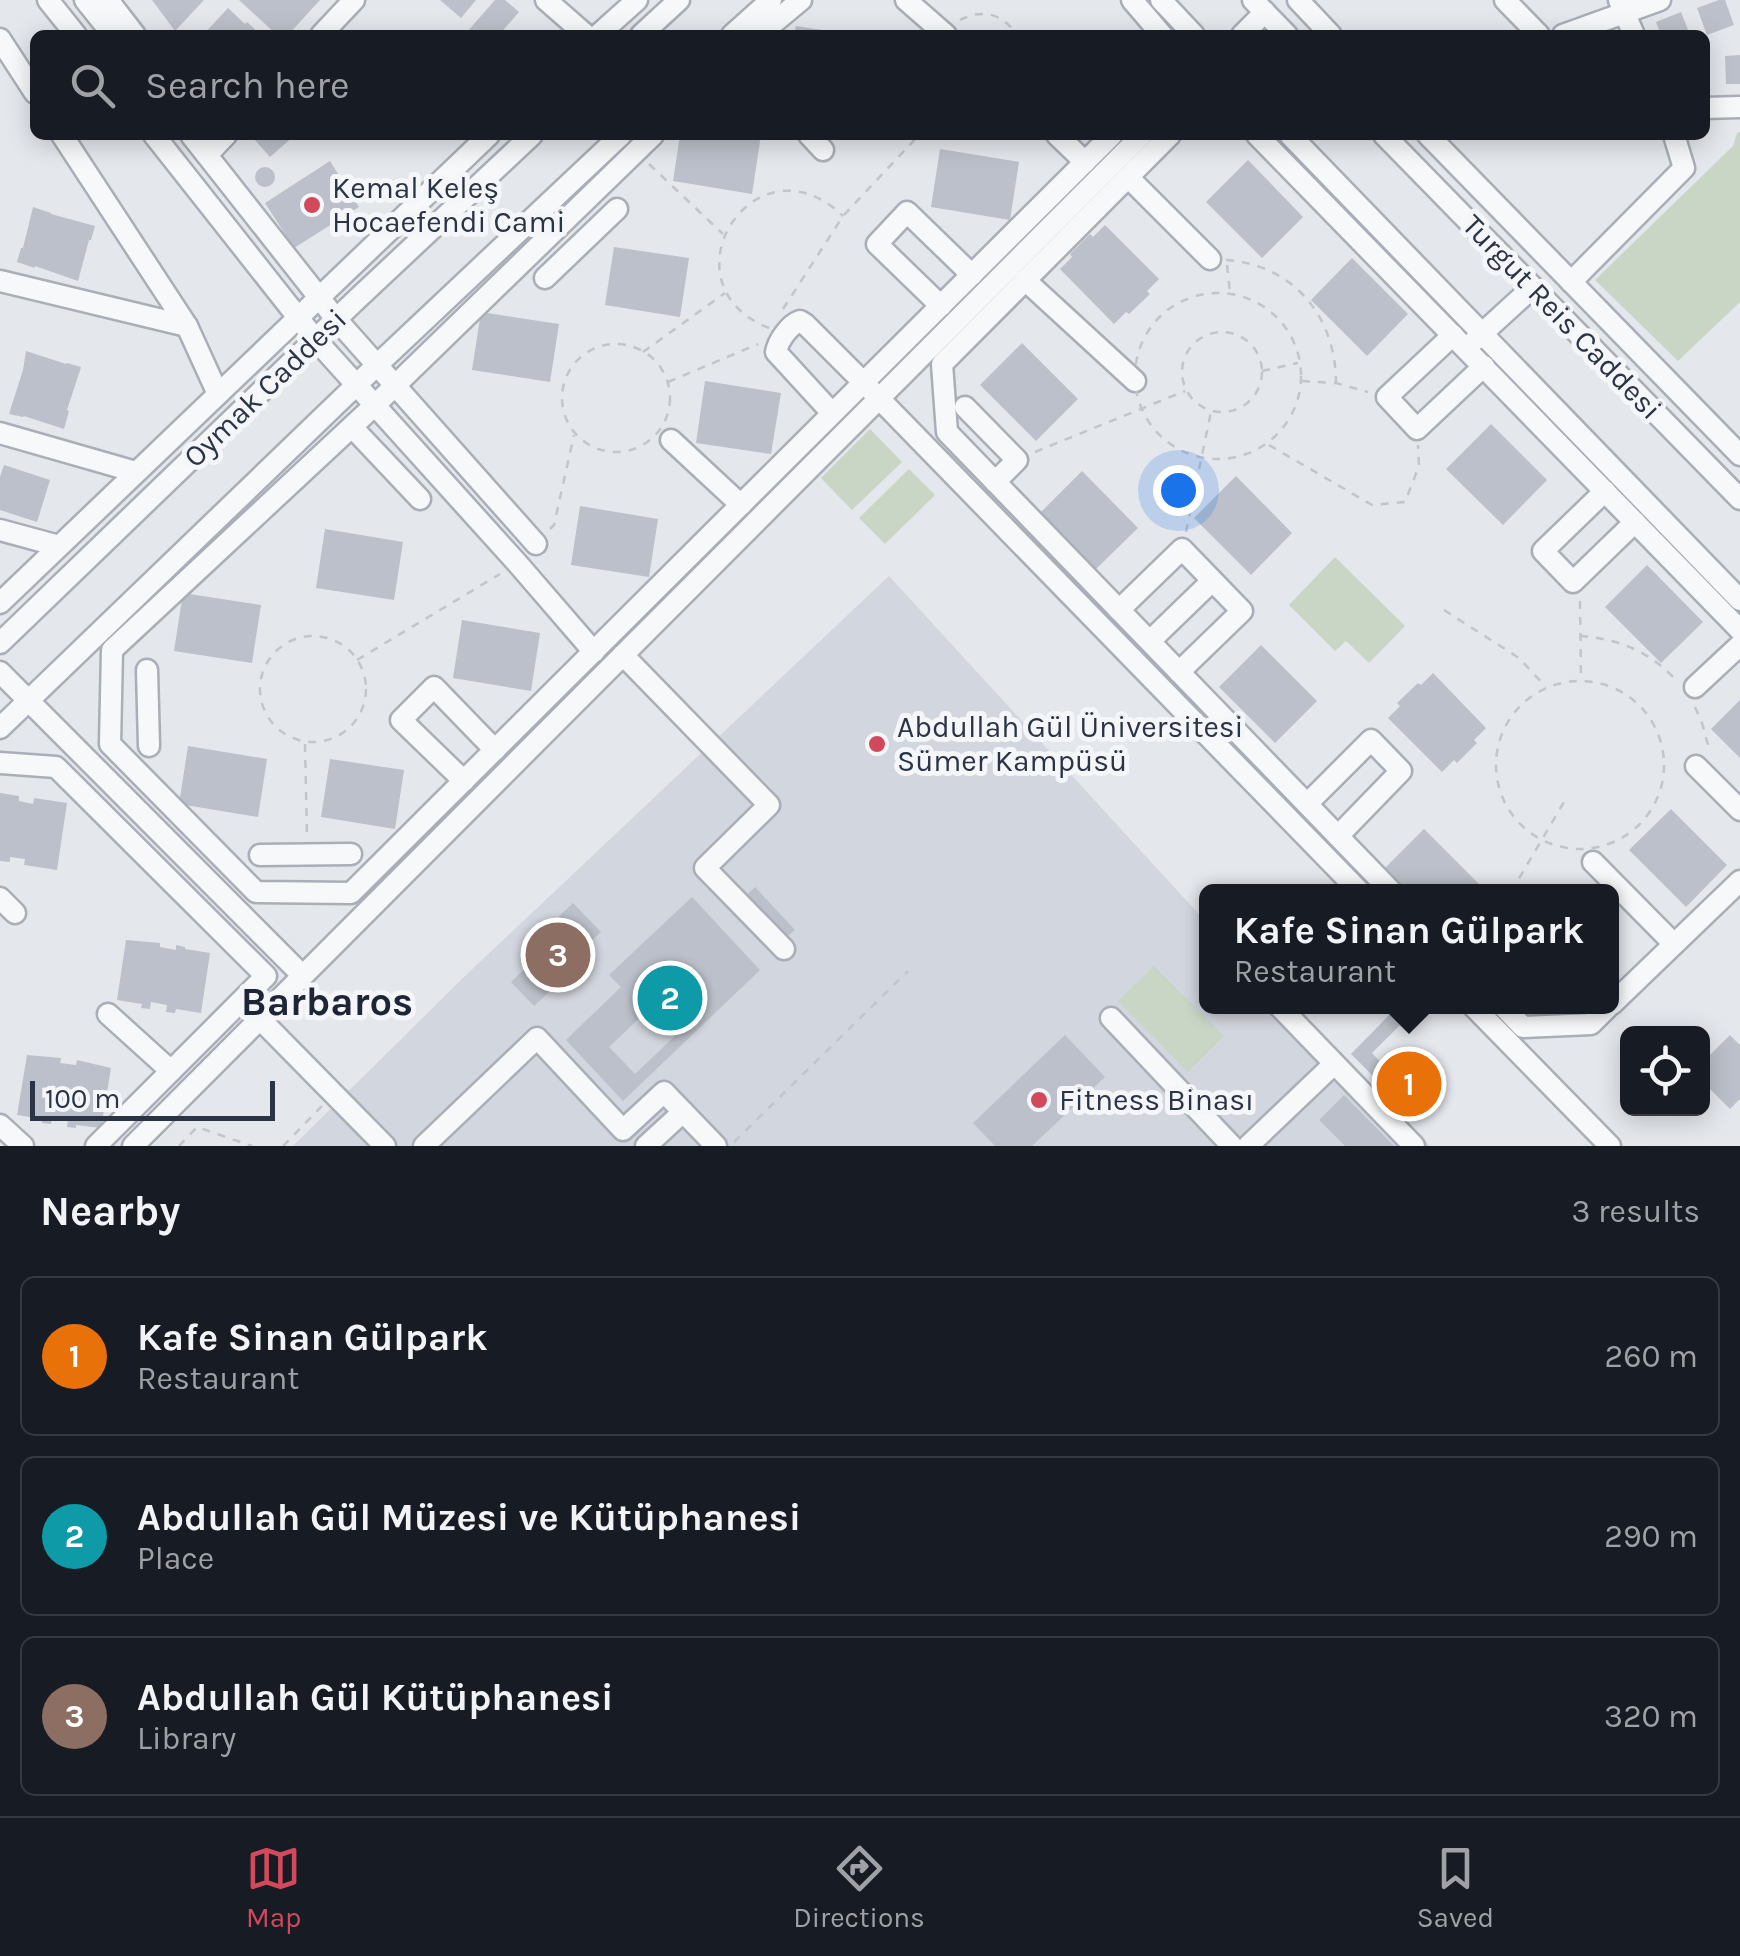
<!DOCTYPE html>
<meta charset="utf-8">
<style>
body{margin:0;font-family:Karla,sans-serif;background:#20242c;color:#f1f3f6}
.controls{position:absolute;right:30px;bottom:30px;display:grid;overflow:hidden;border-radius:15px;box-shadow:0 5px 25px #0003}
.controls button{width:90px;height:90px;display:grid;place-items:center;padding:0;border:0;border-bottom:2px solid #363941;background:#171b24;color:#f1f3f6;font:50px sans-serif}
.scale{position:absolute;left:30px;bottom:25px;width:245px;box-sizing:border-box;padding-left:10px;border:5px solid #2b3445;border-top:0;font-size:28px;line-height:35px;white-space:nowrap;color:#2b3445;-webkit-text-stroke:8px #f4f6f9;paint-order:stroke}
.you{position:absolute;left:1178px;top:490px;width:35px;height:35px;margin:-25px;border:8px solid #fff;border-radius:50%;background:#1a73e8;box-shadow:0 0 0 15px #1a73e833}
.badge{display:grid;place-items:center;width:65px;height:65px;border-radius:50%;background:#d1495b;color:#fff;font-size:32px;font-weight:700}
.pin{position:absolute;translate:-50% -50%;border:5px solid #fff;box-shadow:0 2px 10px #0006}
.popup{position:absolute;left:1199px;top:884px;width:420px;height:130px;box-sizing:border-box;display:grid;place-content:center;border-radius:15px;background:#171b24;filter:drop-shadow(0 2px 8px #0005);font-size:32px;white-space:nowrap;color:#9ea1a6}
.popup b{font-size:38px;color:#f1f3f6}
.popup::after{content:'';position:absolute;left:50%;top:100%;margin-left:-20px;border:20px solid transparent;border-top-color:#171b24}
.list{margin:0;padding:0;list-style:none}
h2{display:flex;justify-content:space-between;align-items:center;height:130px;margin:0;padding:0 40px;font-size:42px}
h2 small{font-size:32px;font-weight:400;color:#9ea1a6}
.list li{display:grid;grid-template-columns:65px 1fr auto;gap:30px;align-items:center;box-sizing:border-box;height:160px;margin:0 20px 20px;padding:0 20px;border:2px solid #363941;border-radius:15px}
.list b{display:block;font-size:38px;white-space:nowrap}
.list p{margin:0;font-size:32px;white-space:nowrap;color:#9ea1a6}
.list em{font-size:32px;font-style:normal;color:#9ea1a6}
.icon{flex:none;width:55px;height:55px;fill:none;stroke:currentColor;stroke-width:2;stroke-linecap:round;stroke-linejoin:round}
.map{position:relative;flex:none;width:1740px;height:1146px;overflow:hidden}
.search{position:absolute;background:#171b24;box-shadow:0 5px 25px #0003;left:30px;right:30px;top:30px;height:110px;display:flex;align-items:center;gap:25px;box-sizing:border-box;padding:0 35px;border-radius:15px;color:#9ea1a6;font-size:38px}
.sheet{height:670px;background:#171b24}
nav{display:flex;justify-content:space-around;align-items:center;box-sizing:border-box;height:140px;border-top:2px solid #363941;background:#171b24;font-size:28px;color:#9ea1a6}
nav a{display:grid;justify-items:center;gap:5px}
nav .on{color:#d1495b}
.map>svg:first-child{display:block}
.built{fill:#d2d6de}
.green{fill:#c9d6c5}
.building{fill:#bbc0ca;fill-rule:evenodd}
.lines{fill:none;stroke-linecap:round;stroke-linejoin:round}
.minor-casing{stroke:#a9aeb7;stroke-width:25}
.path{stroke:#c2c5cb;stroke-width:2.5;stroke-dasharray:8 8;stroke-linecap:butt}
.minor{stroke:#f7f8fa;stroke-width:20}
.poi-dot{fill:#d1495b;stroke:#f4f6f9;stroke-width:4}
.labels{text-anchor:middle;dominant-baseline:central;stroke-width:10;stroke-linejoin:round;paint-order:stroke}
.poi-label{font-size:30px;fill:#2b3445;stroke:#f4f6f9;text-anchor:start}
.street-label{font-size:30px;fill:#2b3445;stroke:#f4f6f9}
.district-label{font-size:40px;font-weight:bold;fill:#1d2536;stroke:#f4f6f9}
</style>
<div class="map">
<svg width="1740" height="1146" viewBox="0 0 1740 1146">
<rect width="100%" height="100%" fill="#e4e7ec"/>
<!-- built -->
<polygon class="built" points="889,576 1206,922 1206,1006 1291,1007 1430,1146 293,1146 466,975"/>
<!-- green -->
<g class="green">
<polygon points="1740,132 1740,302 1678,361 1595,280 1733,146 1737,133"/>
<polygon points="870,429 902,462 852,510 821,478"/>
<polygon points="909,469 935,495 885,544 859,518"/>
<polygon points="1335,557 1405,626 1369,663 1346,641 1335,651 1289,605"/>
<polygon points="1154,966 1224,1036 1188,1072 1118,1001"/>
</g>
<!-- building -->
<g class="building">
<polygon points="152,0 204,0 175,31"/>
<polygon points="239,0 320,0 288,35 277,35"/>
<polygon points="440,0 476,0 461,18"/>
<polygon points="495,0 505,0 519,12 499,35 470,35 467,32"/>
<polygon points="1719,0 1725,0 1734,25 1707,35 1697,8"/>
<polygon points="228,8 245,24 247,22 259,33 256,35 203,35"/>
<polygon points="1681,12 1690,35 1661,35 1656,22"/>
<polygon points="796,26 842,33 841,35 794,35"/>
<polygon points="1740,55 1740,84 1726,84 1725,56"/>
<polygon points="257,135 295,135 270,157 253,138"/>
<polygon points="680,135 761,135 752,194 673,181"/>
<polygon points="940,149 1019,162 1010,220 931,207"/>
<polygon points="1248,160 1303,217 1262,258 1206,202"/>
<polygon points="330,161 359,207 294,248 265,203"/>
<circle cx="265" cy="177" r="10"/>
<polygon points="33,207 51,213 51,214 95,226 91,240 89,240 78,281 35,266 35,268 17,262 21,248 23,248"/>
<polygon points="1105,225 1159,279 1147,291 1150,294 1129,314 1126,312 1114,324 1060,269 1072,257 1070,254 1090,234 1093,237"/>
<polygon points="614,247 689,258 680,317 605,305"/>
<polygon points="1352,258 1408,314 1367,356 1311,300"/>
<polygon points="481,312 559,324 550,382 472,370"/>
<polygon points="1022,343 1078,399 1036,441 980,385"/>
<polygon points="26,351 66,364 67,363 81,367 67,410 69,411 64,429 24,416 23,417 9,414 23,370"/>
<polygon points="705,381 781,393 771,454 696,443"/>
<polygon points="1491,424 1547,480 1503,525 1446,469"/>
<polygon points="4,465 50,480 37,522 0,510 0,477"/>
<polygon points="1082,471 1138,528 1096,569 1040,513"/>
<polygon points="1236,476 1292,533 1251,575 1194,518"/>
<polygon points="580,506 658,519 649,577 571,565"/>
<polygon points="325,529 403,542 394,600 316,588"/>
<polygon points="1647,565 1703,622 1661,663 1605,607"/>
<polygon points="183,593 261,605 252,663 174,651"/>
<polygon points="462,620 540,633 531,691 453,678"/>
<polygon points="1261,645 1317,701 1275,743 1219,687"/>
<polygon points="1433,673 1486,728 1474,740 1477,743 1457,763 1454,760 1442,772 1388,718 1400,706 1397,703 1418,683 1421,685"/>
<polygon points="1740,700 1740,758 1711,729"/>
<polygon points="188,746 267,759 258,817 179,804"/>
<polygon points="330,759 404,770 395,829 321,817"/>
<polygon points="0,793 19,796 19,801 33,804 34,798 67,803 57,870 24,865 25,859 10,857 10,862 0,861"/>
<polygon points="1671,809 1727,865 1686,907 1629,850"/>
<polygon points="1424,829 1480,885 1473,892 1403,892 1382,871"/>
<polygon points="755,887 795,930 783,940 743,898"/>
<path d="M692,897L760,970L623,1101L566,1040L621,987L609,975ZM649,1009L675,1036L635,1074L609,1047Z"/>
<polygon points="573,903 601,932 555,975 561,981 534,1006 511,982 561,934 551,924"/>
<polygon points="126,940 160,943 160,947 176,950 176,945 185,947 185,949 210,953 201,1013 176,1009 175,1013 166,1012 167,1005 151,1002 150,1009 141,1008 142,1004 117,1000"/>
<polygon points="1398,1006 1403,1006 1411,1014 1372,1053 1389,1071 1410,1050 1422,1063 1419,1066 1439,1087 1411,1114 1351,1054"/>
<polygon points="1065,1035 1105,1077 1032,1146 995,1146 973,1123"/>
<polygon points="1730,1035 1740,1045 1740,1099 1730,1109 1702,1081 1702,1063"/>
<polygon points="27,1055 61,1058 60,1063 76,1065 77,1060 111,1068 101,1128 76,1125 76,1128 67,1127 68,1120 52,1118 51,1124 42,1123 42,1119 17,1115"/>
<polygon points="1344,1095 1394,1146 1345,1146 1319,1120"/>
</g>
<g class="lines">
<defs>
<g id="minor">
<polyline points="48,0 76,35"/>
<polyline points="85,0 113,35"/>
<polyline points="108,0 135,35"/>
<polyline points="546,0 586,35"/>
<polyline points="906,0 946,35"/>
<polyline points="1132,0 1162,35"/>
<polyline points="1161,0 1194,35"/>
<polyline points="1253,0 1287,35"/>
<polyline points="1298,0 1331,35"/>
<polyline points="1505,0 1539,35"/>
<polyline points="1619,0 1634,35"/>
<polyline points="321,35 354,0"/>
<polyline points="598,35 637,0"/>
<polyline points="641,35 679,0"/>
<polyline points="732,35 771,0"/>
<polyline points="759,35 801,0"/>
<polyline points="1242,35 1265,12"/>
<polyline points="1563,35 1660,0"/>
<polyline points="0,39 35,93"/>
<polyline points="1705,108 1740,107"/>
<polyline points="62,135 187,326 218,394"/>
<polyline points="154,135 315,339 518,564 594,652"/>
<polyline points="191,135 336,319 536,544"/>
<polyline points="653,135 375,405 112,650 110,744 256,892 351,893 1112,135"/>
<polyline points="809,135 823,150"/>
<polyline points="1057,135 1085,162"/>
<polyline points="1170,135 942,364 947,432 1392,892"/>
<polyline points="1257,135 1740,630"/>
<polyline points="1290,135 1740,600"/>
<polyline points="1384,135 1740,499"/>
<polyline points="1428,135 1740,455"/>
<polyline points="207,155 226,135"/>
<polyline points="1128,177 1210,259"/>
<polyline points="545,278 617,209"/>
<polyline points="1025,280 1135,381"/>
<polyline points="0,281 187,326"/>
<polyline points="1571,282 1684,168 1674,135"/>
<polyline points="941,306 877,244 907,212 972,275"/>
<polyline points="1453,335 1387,397 1417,429 1484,366"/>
<polyline points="1475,340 1533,287"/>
<polyline points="965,407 1017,460 995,482"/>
<path d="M832,413L776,352C778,341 789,325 800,321L805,324L863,382L1360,892"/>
<polyline points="352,427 420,499"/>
<polyline points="0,433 136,472"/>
<polyline points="671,440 741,505"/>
<polyline points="1605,491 1543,551 1573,582 1635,522"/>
<polyline points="0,530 59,546"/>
<polyline points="0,603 489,135"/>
<polyline points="1119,610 1182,549 1242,611 1179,672"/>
<polyline points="1150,641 1212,581"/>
<polyline points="0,643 355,301 532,135"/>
<polyline points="623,655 769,805 705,868 784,949"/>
<polyline points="147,670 149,746"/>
<polyline points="0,672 302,975"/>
<polyline points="1695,687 1740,645"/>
<polyline points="0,728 376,366 621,135"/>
<polyline points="0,763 56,767 266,976 96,1146"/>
<polyline points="1696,766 1740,810"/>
<polyline points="464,781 401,720 434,687 495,750"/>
<polyline points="1307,804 1371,740 1401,771 1338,836"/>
<polyline points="260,855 351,854"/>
<polyline points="1593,862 1674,944"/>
<polyline points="0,898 15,913"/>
<polyline points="1612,1004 1740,881"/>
<polyline points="1279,1006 1414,1146"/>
<polyline points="1473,1006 1610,1146"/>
<polyline points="1503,1006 1523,1027 1591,1024 1609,1006"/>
<polyline points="108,1014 171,1071"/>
<polyline points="259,1018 385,1146"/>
<polyline points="1111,1018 1232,1146"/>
<polyline points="0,1125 23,1146"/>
<polyline points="133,1146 1142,135"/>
<polyline points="424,1146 537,1038 623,1130 664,1092 716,1146"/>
<polyline points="646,1146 683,1112"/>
<polyline points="1248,1146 1334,1064"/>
</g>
</defs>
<!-- minor casing -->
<use href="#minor" class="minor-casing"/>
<!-- path -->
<g class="path">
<path d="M960,20C983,8 1003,14 1017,35"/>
<polyline points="649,164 723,234"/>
<path d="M1226,260C1294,265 1336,317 1336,383"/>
<polyline points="1227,265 1230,292"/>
<circle cx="1218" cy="376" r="83"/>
<polyline points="783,309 843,216 919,135"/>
<path d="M769,328C658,284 755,131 843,216"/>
<circle cx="1222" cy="372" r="40"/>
<circle cx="616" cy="398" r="54"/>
<polyline points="643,352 725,293"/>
<polyline points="1262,371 1298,363"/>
<polyline points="1302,381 1336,383 1368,392"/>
<polyline points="668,382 758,344"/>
<polyline points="1269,445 1372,505 1405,502 1419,466 1418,445"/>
<polyline points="1035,452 1185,391"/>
<polyline points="550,529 554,525 574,435"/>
<polyline points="1186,532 1211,412"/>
<polyline points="1580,601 1581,680"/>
<polyline points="1444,610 1519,658 1546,687"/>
<circle cx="313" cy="689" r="53"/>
<path d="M1580,636C1619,639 1649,651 1676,680"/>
<polyline points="357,660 500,574"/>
<circle cx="1580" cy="765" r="84"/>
<polyline points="1695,707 1702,723 1708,745"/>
<polyline points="305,744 307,836"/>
<polyline points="1511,892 1564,802"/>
<polyline points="734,1142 908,971"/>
<polyline points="179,1146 197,1127 252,1146"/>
<polyline points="283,1146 322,1106"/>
</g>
<!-- minor -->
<use href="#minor" class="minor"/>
</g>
<!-- markers -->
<g class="poi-dot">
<circle cx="312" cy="205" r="10"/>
<circle cx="877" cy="744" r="10"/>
<circle cx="1039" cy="1100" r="10"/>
</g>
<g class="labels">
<!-- poi labels -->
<g class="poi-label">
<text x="332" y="188">Kemal Keleş<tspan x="332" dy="34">Hocaefendi Cami</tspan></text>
<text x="897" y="727">Abdullah Gül Üniversitesi<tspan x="897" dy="34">Sümer Kampüsü</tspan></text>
<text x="1059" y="1100">Fitness Binası</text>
</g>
<!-- street labels -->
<g class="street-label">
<text transform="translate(1562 317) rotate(46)">Turgut Reis Caddesi</text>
<text transform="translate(265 388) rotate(-44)">Oymak Caddesi</text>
</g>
<!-- district labels -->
<g class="district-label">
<text x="327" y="1001">Barbaros</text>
</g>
</g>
</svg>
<div class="controls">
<button><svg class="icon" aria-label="locate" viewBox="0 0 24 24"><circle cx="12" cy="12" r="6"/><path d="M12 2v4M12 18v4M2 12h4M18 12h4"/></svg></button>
</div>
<div class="scale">100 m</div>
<div class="you"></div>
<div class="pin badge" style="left:1409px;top:1084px;background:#e8710a">1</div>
<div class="popup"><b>Kafe Sinan Gülpark</b>Restaurant</div>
<div class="pin badge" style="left:670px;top:998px;background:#0f9aa8">2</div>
<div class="pin badge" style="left:558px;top:955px;background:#8d6e63">3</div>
<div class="search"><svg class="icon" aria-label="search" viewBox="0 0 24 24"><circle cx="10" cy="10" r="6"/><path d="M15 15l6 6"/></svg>Search here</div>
</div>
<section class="sheet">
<h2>Nearby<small>3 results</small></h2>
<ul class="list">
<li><span class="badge" style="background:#e8710a">1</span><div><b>Kafe Sinan Gülpark</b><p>Restaurant</p></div><em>260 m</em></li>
<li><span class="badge" style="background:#0f9aa8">2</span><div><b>Abdullah Gül Müzesi ve Kütüphanesi</b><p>Place</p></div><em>290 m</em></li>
<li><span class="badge" style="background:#8d6e63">3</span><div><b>Abdullah Gül Kütüphanesi</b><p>Library</p></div><em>320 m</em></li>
</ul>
</section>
<nav>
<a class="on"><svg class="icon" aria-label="map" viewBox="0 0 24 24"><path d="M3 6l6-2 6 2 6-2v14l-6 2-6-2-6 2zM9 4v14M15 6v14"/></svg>Map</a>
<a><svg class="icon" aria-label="directions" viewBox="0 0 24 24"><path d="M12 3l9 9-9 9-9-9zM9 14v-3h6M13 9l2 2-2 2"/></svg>Directions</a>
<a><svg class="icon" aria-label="saved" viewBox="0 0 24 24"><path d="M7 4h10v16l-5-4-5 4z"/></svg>Saved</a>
</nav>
